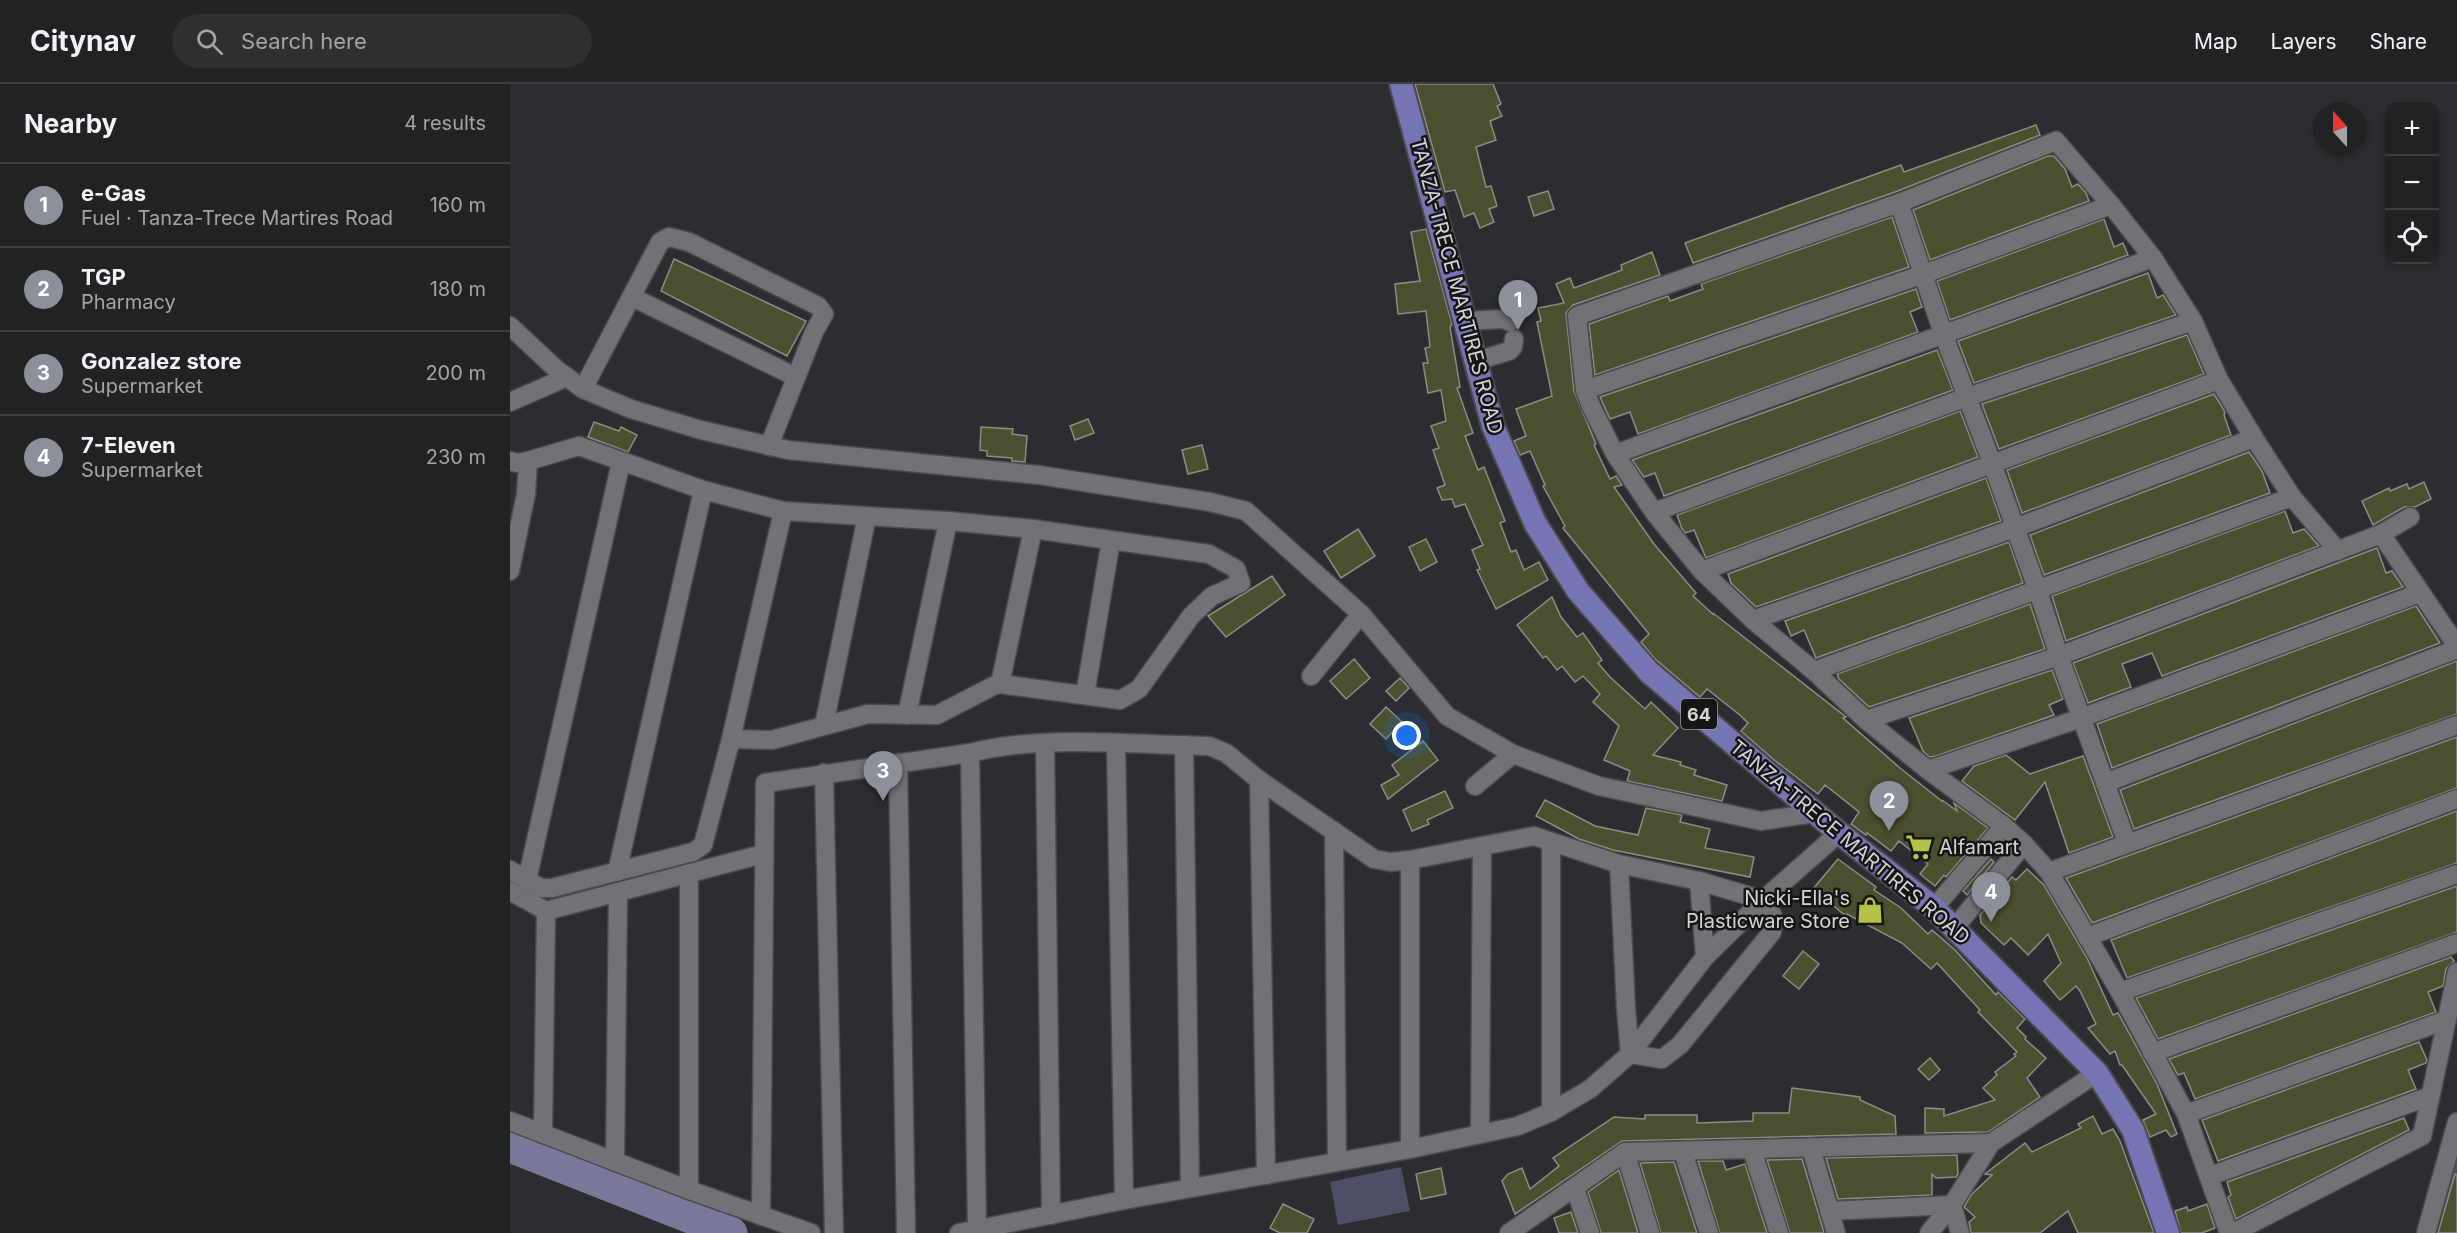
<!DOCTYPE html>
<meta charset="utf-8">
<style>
body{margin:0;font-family:Inter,sans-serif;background:#2d2f31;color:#f1f3f6}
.controls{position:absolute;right:18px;top:18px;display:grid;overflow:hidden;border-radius:12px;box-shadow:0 3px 9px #0003}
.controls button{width:54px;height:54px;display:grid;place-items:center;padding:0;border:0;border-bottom:2px solid #3e3f41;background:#212224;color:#f1f3f6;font:30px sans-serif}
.compass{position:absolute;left:1803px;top:18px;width:54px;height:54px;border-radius:50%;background:#212224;box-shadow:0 3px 9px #0003;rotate:339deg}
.you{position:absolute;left:897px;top:652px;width:21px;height:21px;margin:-15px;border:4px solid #fff;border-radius:50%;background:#1a73e8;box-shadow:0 0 0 9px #1a73e833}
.badge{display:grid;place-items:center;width:39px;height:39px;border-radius:50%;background:#8c9099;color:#fff;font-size:20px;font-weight:700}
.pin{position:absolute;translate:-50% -50px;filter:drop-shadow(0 2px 3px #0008)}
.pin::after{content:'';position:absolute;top:32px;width:21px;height:18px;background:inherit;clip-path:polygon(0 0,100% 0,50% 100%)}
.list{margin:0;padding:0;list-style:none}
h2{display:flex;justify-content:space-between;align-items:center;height:78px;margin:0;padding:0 24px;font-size:26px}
h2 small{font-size:20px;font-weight:400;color:#a2a4a6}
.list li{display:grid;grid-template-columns:39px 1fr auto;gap:18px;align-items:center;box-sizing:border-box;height:84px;padding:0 24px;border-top:2px solid #3e3f41}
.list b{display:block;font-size:22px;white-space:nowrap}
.list p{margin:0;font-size:20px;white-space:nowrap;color:#a2a4a6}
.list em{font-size:20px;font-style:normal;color:#a2a4a6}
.icon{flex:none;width:33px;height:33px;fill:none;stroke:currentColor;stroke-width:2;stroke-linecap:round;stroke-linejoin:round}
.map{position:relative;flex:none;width:1947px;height:1149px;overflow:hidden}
header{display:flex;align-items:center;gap:36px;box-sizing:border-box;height:84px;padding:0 30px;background:#212224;border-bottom:2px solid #3e3f41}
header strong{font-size:28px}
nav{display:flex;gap:33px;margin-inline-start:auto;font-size:21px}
.search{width:420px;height:54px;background:#2d2f31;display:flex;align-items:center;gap:15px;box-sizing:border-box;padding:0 21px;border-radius:33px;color:#a2a4a6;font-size:22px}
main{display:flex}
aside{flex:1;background:#212224}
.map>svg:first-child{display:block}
.green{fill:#4e4f66}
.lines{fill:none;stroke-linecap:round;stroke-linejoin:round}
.river{stroke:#787998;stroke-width:33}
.building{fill:#4b4f30;stroke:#8c8d89;stroke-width:1.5}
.minor-casing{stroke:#4a4a4d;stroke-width:21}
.major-casing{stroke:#4a4a4d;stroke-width:26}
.minor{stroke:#727276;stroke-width:18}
.major{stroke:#7774b4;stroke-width:22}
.labels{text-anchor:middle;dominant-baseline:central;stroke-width:5;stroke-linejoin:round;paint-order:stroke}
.shield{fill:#151516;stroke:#9b9b9c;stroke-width:1.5}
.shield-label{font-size:18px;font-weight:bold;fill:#d4d4d6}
.street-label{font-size:20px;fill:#d4d4d6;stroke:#151516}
.poi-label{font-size:20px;fill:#d4d4d6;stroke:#151516;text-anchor:start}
</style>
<header>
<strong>Citynav</strong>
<div class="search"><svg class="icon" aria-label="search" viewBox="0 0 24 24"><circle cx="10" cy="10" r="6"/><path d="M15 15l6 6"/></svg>Search here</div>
<nav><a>Map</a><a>Layers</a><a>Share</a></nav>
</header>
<main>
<aside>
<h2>Nearby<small>4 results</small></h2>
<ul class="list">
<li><span class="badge">1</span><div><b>e-Gas</b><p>Fuel · Tanza-Trece Martires Road</p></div><em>160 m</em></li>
<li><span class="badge">2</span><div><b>TGP</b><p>Pharmacy</p></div><em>180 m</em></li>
<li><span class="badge">3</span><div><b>Gonzalez store</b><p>Supermarket</p></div><em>200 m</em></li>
<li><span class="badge">4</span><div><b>7-Eleven</b><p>Supermarket</p></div><em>230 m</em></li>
</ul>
</aside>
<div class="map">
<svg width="1947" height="1149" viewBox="0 0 1947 1149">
<rect width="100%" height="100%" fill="#2c2d30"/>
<!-- green -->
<g class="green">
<polygon points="1947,1056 1947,1131 1927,1123"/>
<polygon points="891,1083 900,1127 828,1141 820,1098"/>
</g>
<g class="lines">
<!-- river -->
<polyline class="river" points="0,1062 221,1149"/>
</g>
<!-- building -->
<g class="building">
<polygon points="905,0 983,0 991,20 987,22 992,32 980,37 986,56 966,63 976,103 981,102 987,122 979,125 984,138 970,144 964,129 954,133 945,106 935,108"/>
<polygon points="1526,41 1530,51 1385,108 1183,179 1175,159 1391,81 1394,88"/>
<polygon points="1538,72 1544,72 1555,85 1562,103 1568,100 1576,109 1579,117 1420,176 1403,126"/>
<polygon points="1038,107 1044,125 1024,132 1018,113"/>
<polygon points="1382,133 1399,183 1085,291 1079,240 1158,212 1160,217 1193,205 1191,200"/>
<polygon points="1594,135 1604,163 1613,159 1618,171 1440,236 1427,197"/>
<polygon points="916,145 942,240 940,243 950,303 947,304 963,349 955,352 968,386 974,383 995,437 990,439 1001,468 1006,466 1014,486 1029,478 1038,496 986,525 967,486 970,485 962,466 973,461 955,420 945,423 942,415 932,416 927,404 935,401 923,366 929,364 921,342 936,337 931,306 918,309 913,279 918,279 915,264 920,263 916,227 888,230 885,200 910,197 901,148"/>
<polygon points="1142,168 1150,191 1063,221 1056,229 1064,307 1086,360 1084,361 1100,395 1106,392 1112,401 1104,403 1144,460 1186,509 1183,512 1204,531 1203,529 1336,633 1333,634 1390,684 1433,718 1432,716 1447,727 1444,719 1478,744 1436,793 1434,791 1425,802 1410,790 1418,780 1389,757 1381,767 1357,749 1356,751 1341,740 1349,728 1315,701 1308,710 1263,675 1231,647 1238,639 1231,632 1197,605 1190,613 1144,574 1131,558 1139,550 1053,444 1055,442 1033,402 1035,401 1020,367 1010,371 1004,357 1016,352 1006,325 1042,312 1027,238 1031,237 1028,224 1054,219 1046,200 1060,194 1064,204 1112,186 1111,181"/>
<polygon points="164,175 296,237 277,272 151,207"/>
<polygon points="1638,189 1647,214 1653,211 1666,231 1464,299 1448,257"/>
<polygon points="1406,205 1412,223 1400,228 1408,248 1128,350 1120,328 1100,335 1090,313"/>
<polygon points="1677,251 1694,290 1489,365 1472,320"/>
<polygon points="1427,266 1443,306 1154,412 1145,389 1134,393 1122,376"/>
<polygon points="1704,310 1714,326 1715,330 1714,331 1721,351 1512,429 1497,386"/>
<polygon points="1450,327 1468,373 1196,474 1184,446 1175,449 1172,445 1167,431"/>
<polygon points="578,335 584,349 565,356 560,342"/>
<polygon points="84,338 109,347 111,343 127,351 118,368 78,353"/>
<polygon points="471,343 503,345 502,350 517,352 515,378 502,377 502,374 477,372 477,367 470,366"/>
<polygon points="692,361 698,385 678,390 672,366"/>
<polygon points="1739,368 1752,387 1760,409 1534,491 1520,451"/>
<polygon points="1476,394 1491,437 1246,523 1221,499 1218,490"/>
<polygon points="1914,398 1921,415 1905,423 1894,423 1863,441 1852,417 1879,404 1880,407 1897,400 1899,405"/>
<polygon points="1775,427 1783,449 1794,445 1809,462 1556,557 1542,512"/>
<polygon points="848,445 865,472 831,494 814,467"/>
<polygon points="916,455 927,478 910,487 899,463"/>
<polygon points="1499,458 1513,499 1306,574 1294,546 1281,552 1275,537"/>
<polygon points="1867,464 1876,489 1882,487 1893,503 1652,592 1642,569 1612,580 1621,603 1578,619 1563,579"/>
<polygon points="762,492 775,511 716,553 698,532"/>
<polygon points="1042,513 1051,533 1067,553 1073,549 1092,576 1088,579 1100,593 1135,625 1141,618 1168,644 1143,671 1171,678 1170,681 1186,686 1184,691 1217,701 1212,717 1117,697 1120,687 1094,676 1109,642 1083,618 1090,610 1073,592 1065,598 1052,582 1047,586 1036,572 1033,574 1007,541"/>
<polygon points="1520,520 1535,565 1359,623 1329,595 1327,590"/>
<polygon points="1906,522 1930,559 1602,684 1587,640"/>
<polygon points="844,575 860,594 836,615 820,597"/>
<polygon points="1947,577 1947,630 1624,745 1610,706"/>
<polygon points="1542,586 1553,615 1539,621 1544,631 1426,672 1419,673 1413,667 1399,634"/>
<polygon points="890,594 899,604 886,617 876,607"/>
<polygon points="876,623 892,638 876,655 860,640"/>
<polygon points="1947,653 1947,704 1582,839 1556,794"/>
<polygon points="913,657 928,676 878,715 871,701 889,691 882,681"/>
<polygon points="1496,671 1520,690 1573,672 1603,753 1559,769 1535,698 1505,736 1452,697 1464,682"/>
<polygon points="935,707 943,724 917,736 919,740 902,747 893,726"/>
<polygon points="1035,716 1085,742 1128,751 1136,724 1172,731 1170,738 1200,745 1195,764 1244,773 1240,793 1103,766 1069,755 1026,732"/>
<polygon points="1947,727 1947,779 1617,894 1601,856"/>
<polygon points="1328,775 1366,803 1364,806 1391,824 1418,850 1422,846 1445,866 1486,911 1488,908 1515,935 1507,944 1516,953 1515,955 1536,974 1517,994 1530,1013 1478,1048 1415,1049 1415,1024 1434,1025 1434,1032 1485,1016 1473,1004 1487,991 1485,988 1506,972 1504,970 1507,968 1468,928 1470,926 1427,879 1421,885 1392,859 1337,830 1336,832 1303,805"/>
<polygon points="1481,775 1484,778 1457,811 1453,807"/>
<polygon points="1517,785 1534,801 1577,874 1603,931 1608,929 1647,1000 1667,1050 1661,1053 1656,1046 1640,1053 1633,1036 1646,1030 1612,981 1610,981 1605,967 1600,970 1578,944 1586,940 1570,907 1566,902 1550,916 1534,897 1551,879 1538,850 1518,871 1501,854 1494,861 1471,839 1470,831 1502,793 1506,796"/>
<polygon points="1947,802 1947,848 1648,955 1626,914"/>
<polygon points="1293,867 1309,880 1289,905 1273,892"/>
<polygon points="1941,873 1944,877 1936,885 1933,902 1918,908 1926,928 1685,1015 1674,989 1668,991 1659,975"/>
<polygon points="1909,958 1917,976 1916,979 1898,986 1906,1005 1708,1077 1692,1036"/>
<polygon points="1420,974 1430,986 1419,996 1408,985"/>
<polygon points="1282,1004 1350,1013 1350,1016 1385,1032 1386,1050 1112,1057 1005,1130 992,1097 998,1090 1012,1084 1020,1105 1049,1082 1043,1074 1104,1033 1135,1035 1135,1031 1187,1031 1187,1039 1243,1037 1243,1029 1279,1029"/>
<polygon points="1583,1032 1592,1050 1603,1045 1610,1057 1644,1149 1568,1149 1558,1127 1530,1149 1461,1149 1459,1138 1465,1133 1454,1123 1461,1111 1482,1091 1475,1090 1515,1059 1522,1068 1571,1044 1568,1040"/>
<polygon points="1894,1034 1899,1046 1726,1135 1718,1113 1721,1111 1717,1098"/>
<polygon points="1447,1071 1448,1090 1446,1093 1426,1094 1422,1090 1422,1111 1328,1115 1316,1074"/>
<polygon points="1292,1075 1308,1128 1314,1149 1280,1149 1257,1076"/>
<polygon points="1188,1077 1213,1077 1216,1086 1235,1080 1257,1149 1210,1149"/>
<polygon points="1164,1078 1187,1149 1151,1149 1130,1079"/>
<polygon points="931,1084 936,1110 911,1115 906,1090"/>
<polygon points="1109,1086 1128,1149 1091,1149 1078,1108"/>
<polygon points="1945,1090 1947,1091 1947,1149 1928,1149"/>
<polygon points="773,1120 804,1135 797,1149 770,1149 760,1144"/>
<polygon points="1697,1120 1705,1144 1692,1149 1671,1149 1665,1127 1677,1123 1678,1127"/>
<polygon points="1061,1128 1068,1149 1049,1149 1044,1134"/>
</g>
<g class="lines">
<defs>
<g id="minor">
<polyline points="1389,119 1434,252 1482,379 1528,507 1549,572 1617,759"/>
<polyline points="122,213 286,293"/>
<polyline points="956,237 993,235 1000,238"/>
<polyline points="0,242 46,285 73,305 121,325 191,346 278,366 529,391 700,418 736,427 851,530 937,632 1003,670 1089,702 1251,737 1305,729"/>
<polyline points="966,277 999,267 1003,263 1004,255"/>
<polyline points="73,305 150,158 159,153 179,158 308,222 314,230 304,248 259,362"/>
<polyline points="1075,306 1414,190 1601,121"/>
<polyline points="0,318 57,293"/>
<polyline points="1105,370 1643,174"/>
<polyline points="0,377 7,379 18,377 69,362 193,406 273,427 438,437 523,445 699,470 726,485 731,499 702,512 681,532 629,605 610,616 490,600 483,602 427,631 358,630 262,656 221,655"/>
<polyline points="1144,428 1457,313 1683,237"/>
<polyline points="1871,450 1947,562"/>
<polyline points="0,487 16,410 18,377"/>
<polyline points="1192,487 1709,296"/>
<polyline points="1243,536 1505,444 1744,354"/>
<polyline points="1304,587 1782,413"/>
<polyline points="801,592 851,530"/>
<polyline points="490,600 523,445"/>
<polyline points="575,611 601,456"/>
<polyline points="397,631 438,437"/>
<polyline points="1356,636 1549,572 1871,450 1900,433"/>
<polyline points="314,641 357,432"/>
<polyline points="535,659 541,1131"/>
<polyline points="606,660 614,1116"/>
<polyline points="674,661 680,1104"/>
<polyline points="460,669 467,1146"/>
<polyline points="388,679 396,1149"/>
<polyline points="1418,686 1571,634 1910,509"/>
<polyline points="314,689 324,1149"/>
<polyline points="749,696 756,1091"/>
<polyline points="1595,699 1947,565"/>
<polyline points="965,702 1003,670"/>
<polyline points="824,747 827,1078"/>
<polyline points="1041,759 1041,1028"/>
<polyline points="0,786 31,804 42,804 183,768 193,761 221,655 273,427"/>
<polyline points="107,788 193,406"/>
<polyline points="1539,788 1947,641"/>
<polyline points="179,790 179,1106"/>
<polyline points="17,796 111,378"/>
<polyline points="1189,797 1195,873"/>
<polyline points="0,807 36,827 253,770"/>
<polyline points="1424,824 1494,742"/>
<polyline points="1445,843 1514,760"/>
<polyline points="1577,853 1947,715"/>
<polyline points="1610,908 1947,790"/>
<polyline points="1642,969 1947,859"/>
<polyline points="1676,1030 1936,936"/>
<polyline points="0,1037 179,1106 301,1149"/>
<polyline points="33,1050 36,827"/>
<polyline points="970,1050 972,762"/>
<polyline points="1301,1064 1326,1149"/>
<polyline points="900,1065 900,776"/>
<polyline points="1242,1066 1269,1149"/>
<polyline points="1115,1068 1140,1149"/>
<polyline points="1173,1068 1199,1149"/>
<polyline points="105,1078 108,808"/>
<polyline points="1700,1092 1920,1012"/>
<polyline points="1065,1104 1080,1149"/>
<polyline points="1319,1127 1442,1121 1450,1149"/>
<path d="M251,1132L255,699L460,669C534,650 623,661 699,662L716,669L749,696L864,775L880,778L900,776L1024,752L1109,780L1189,797L1253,816L1263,832L1262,848L1170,961L1152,975L1120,970L1116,925L1109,780"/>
<polyline points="449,1149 614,1116 900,1065 1008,1042 1041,1028 1080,1005 1120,970 1195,873 1253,816 1329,749"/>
<polyline points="999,1149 1115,1068 1481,1059"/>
<polyline points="1419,1149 1442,1121 1481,1059 1587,989"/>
<polyline points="1719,1149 1676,1030 1610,908 1539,788 1514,760 1494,742 1418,686 1356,636 1304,587 1243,536 1192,487 1144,428 1105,370 1081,322 1075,306 1067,232 1389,119 1546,57 1601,121 1643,174 1683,237 1709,296 1744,354 1782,413 1828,467"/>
<polyline points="1723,1149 1912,1052 1947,888"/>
<polyline points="1916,1149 1947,1038"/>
</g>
<polyline id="major" points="891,0 983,342 1025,439 1068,507 1139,588 1329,749 1424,824 1587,989 1623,1046 1658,1149"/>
</defs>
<!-- minor casing -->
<use href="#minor" class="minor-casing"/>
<!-- major casing -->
<use href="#major" class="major-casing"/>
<!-- minor -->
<use href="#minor" class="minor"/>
<!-- major -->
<use href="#major" class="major"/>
</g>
<!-- icons -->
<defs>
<symbol id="supermarket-bare" viewBox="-9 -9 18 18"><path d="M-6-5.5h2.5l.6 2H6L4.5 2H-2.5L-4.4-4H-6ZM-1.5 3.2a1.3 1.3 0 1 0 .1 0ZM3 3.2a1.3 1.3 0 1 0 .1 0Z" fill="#b7c148" stroke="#151516" stroke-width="2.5" paint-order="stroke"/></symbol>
<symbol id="shop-bare" viewBox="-9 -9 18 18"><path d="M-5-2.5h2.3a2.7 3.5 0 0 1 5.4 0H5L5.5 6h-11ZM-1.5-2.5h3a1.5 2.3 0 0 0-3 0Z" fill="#b7c148" stroke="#151516" stroke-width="2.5" paint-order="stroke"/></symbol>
</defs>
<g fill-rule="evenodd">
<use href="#supermarket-bare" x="1390" y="744" width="38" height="38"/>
<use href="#shop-bare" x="1341" y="807" width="38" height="38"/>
</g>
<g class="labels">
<!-- shield labels -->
<rect class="shield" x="1171" y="615" width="36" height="30" rx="4.5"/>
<g class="shield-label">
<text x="1189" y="630">64</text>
</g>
<!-- street labels -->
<g class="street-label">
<text transform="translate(947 202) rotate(75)">TANZA-TRECE MARTIRES ROAD</text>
<text transform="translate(1340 758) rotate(40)">TANZA-TRECE MARTIRES ROAD</text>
</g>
<!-- poi labels -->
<g class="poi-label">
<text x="1429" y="763">Alfamart</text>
<text x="1340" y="814" text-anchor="end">Nicki-Ella's<tspan x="1340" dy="23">Plasticware Store</tspan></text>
</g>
</g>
</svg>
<div class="controls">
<button>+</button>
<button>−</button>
<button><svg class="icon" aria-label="locate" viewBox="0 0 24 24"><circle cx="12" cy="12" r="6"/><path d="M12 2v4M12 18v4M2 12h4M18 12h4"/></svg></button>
</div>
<svg class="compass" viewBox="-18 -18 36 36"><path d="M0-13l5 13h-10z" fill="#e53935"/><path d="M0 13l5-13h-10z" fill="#a2a4a6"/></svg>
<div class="you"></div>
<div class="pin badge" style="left:1008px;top:246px">1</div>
<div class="pin badge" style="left:1379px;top:747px">2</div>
<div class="pin badge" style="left:373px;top:717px">3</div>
<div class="pin badge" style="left:1481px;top:838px">4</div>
</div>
</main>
